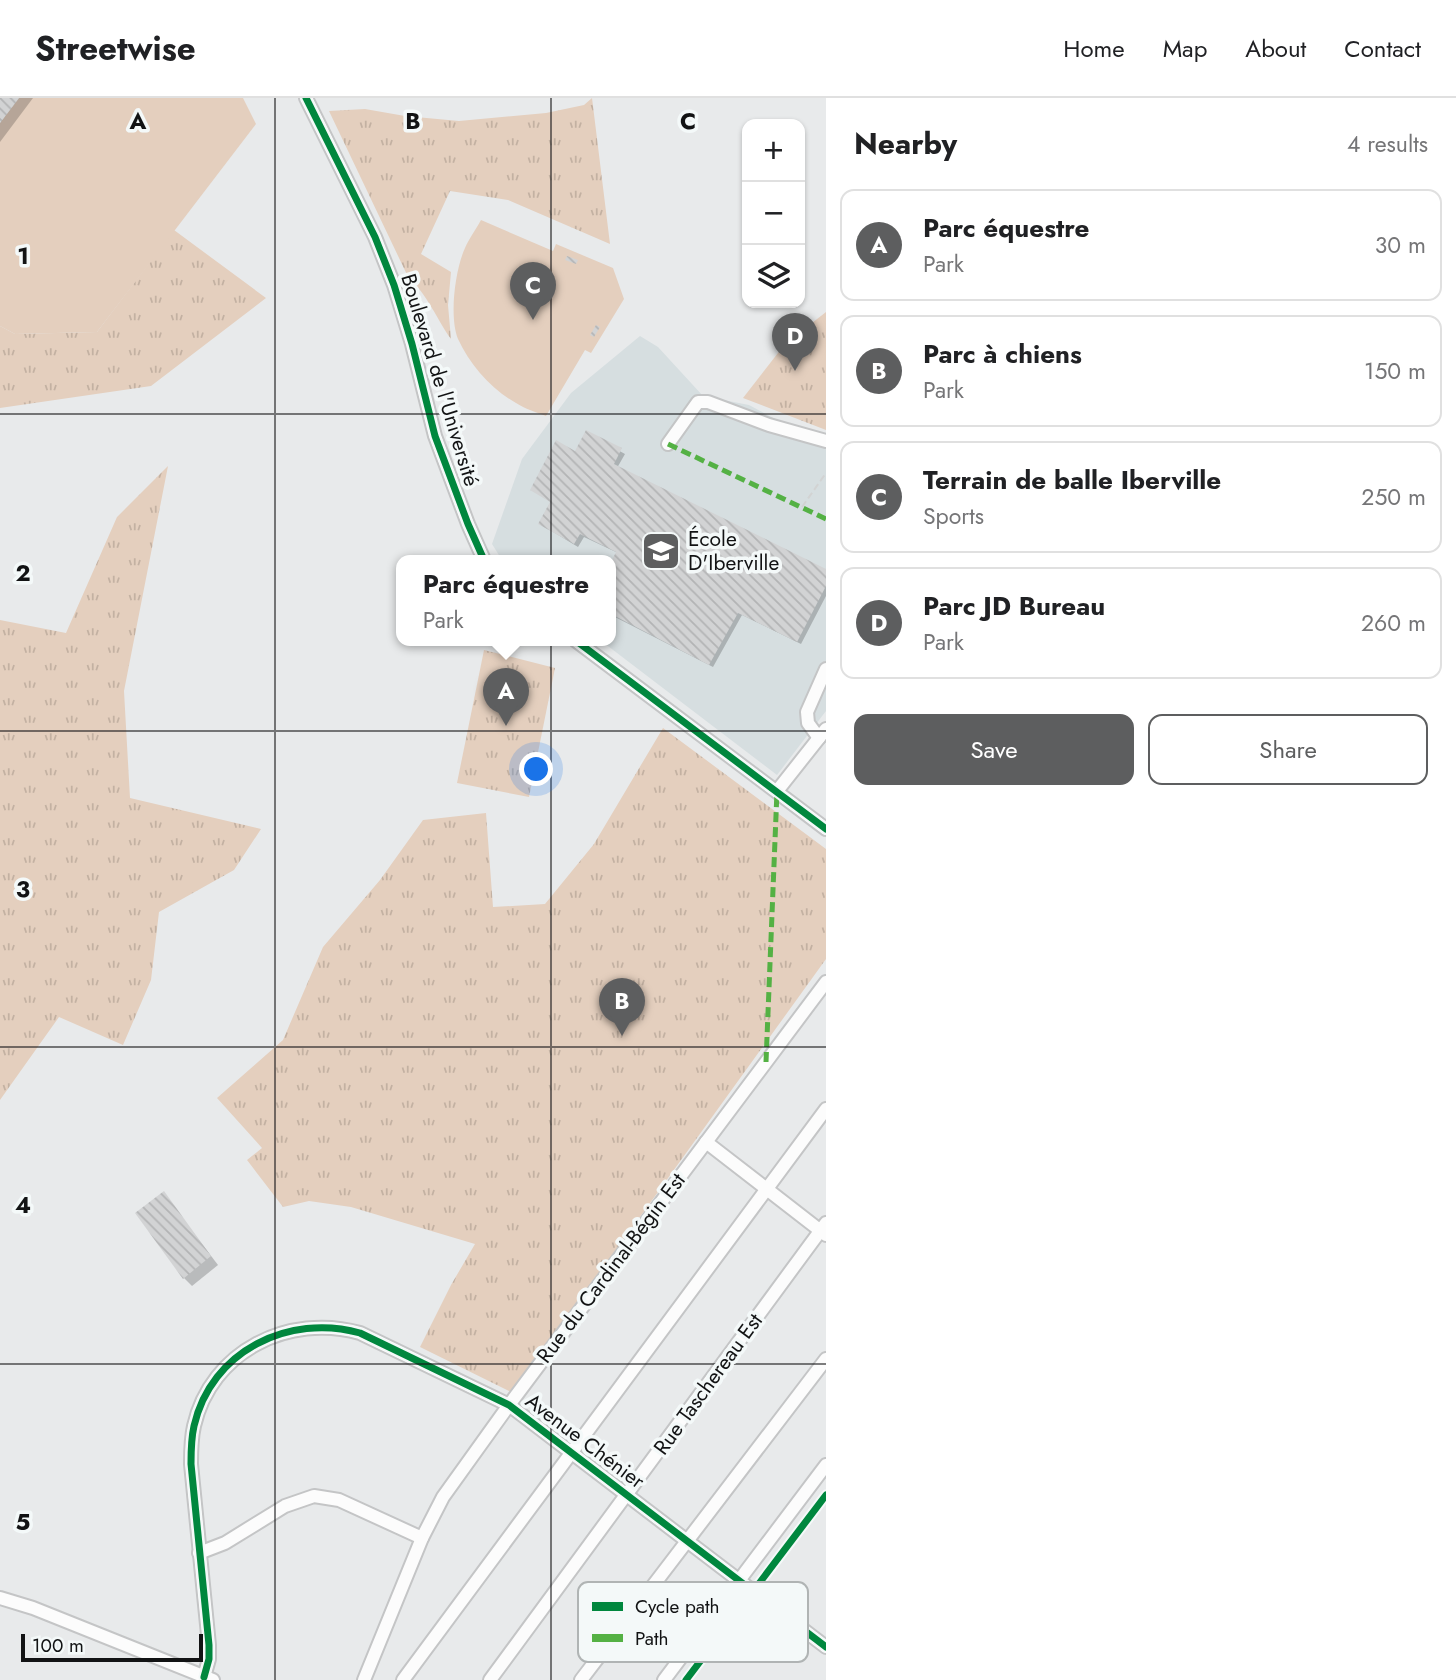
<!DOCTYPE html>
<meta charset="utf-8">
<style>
body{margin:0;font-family:Jost,sans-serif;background:#f6f6f6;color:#202124}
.controls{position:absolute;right:21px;top:21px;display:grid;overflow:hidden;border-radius:14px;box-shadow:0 2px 5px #0004}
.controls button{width:63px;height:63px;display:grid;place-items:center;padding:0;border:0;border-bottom:2px solid #e0e0e0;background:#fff;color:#202124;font:35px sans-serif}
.scale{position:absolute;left:21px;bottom:18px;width:182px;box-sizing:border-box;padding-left:7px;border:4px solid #121314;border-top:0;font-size:19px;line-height:24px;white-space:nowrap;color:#121314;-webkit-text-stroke:5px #f4f9f9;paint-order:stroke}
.you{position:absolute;left:537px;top:672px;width:24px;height:24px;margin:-18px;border:5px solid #fff;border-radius:50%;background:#1a73e8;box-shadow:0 0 0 10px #1a73e833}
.badge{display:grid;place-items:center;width:46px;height:46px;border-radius:50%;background:#5d5e5f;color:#fff;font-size:23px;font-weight:700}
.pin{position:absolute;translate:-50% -58px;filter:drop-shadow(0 2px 4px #0008)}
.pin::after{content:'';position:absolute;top:37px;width:24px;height:21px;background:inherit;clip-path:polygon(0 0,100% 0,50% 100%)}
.popup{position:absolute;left:396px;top:457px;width:220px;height:91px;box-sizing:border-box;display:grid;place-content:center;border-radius:14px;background:#fff;filter:drop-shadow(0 2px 5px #0005);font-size:23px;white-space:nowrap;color:#757577}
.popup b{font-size:26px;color:#202124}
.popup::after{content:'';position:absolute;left:50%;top:100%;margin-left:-14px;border:14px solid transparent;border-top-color:#fff}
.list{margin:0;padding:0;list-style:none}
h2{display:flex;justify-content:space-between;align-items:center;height:91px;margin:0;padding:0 28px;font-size:30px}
h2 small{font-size:23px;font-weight:400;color:#757577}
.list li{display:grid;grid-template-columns:46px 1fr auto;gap:21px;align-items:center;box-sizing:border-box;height:112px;margin:0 14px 14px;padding:0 14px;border:2px solid #e0e0e0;border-radius:14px}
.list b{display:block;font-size:26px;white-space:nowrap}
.list p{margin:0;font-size:23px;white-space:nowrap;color:#757577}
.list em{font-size:23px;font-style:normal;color:#757577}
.actions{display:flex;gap:14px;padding:21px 28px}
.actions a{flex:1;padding:16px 0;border:2px solid #5d5e5f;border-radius:14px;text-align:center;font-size:24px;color:#5d5e5f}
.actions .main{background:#5d5e5f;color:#fff}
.icon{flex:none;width:38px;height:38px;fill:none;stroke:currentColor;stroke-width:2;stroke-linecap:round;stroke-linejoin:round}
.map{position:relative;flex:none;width:826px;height:1582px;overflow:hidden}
header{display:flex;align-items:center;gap:42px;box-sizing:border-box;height:98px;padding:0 35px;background:#fff;border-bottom:2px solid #e0e0e0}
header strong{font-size:33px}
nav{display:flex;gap:38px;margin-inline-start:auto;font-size:24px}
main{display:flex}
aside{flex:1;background:#fff}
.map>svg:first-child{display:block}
.built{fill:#d6dee0}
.grass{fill:url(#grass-tufts)}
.pitch{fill:#e4cfbe}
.shadow{fill:#0003}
.building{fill:url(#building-back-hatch)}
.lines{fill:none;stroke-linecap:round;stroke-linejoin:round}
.minor-casing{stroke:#c4c5c6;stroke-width:16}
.path{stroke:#d2d3d3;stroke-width:2;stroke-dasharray:7 3.5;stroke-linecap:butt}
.minor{stroke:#fcfcfc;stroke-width:12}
.quiet{stroke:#54b144;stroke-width:5;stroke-dasharray:10 5;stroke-linecap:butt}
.cycleway-casing{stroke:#f4f9f9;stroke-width:11}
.cycleway{stroke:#00873e;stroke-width:7}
.grid{fill:none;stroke:#121314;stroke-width:2;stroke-opacity:0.55}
.labels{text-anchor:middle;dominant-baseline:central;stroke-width:7;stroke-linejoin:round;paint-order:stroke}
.street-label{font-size:21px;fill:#121314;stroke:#f4f9f9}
.poi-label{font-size:21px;fill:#121314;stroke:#f4f9f9;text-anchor:start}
.key{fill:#f4f9f9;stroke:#b0b4b4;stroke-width:2}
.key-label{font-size:19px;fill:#121314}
.grid-label{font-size:23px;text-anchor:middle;font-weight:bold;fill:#121314;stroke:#f4f9f9;stroke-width:7;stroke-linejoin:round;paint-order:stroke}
</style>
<header>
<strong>Streetwise</strong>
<nav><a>Home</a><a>Map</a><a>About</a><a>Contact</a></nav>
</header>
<main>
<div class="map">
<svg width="826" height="1582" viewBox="0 0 826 1582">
<defs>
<pattern id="grass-tufts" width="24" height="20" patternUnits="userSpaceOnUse" patternTransform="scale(1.75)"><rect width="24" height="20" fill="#e4cfbe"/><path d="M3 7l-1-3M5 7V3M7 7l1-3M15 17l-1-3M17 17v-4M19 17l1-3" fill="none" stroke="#c3b1a2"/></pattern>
<pattern id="building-back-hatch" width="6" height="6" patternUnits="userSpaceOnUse" patternTransform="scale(1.75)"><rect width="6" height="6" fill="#d2d3d4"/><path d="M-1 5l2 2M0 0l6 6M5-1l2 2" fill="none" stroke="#b3b4b5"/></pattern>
</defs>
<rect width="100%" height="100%" fill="#e8eaeb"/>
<!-- built -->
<polygon class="built" points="640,238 658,249 703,298 749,307 826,348 826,613 777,677 600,542 611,542 611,462 502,462 492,446 522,361 571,295"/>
<!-- grass -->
<g class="grass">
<path d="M592,0L610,146L508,102L450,93L421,156L451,174L448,207L451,241C440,227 424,190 410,183L329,13L365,11L405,18L459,23L546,15L584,7Z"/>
<polygon points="174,132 266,200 151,288 0,310 0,228 15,236 97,234"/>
<polygon points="826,214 826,332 743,300 785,246"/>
<polygon points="168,368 124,593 130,700 261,731 234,772 159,814 151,882 123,947 59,919 0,1002 0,522 66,535 117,419"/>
<polygon points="484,552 555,570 529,699 457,685"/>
<polygon points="663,630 826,751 826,861 513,1295 420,1249 451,1187 475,1146 351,1109 309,1103 283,1109 247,1062 262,1050 217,1000 283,942 323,849 380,782 423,722 486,715 493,809 545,806 594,746"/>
</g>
<!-- pitch -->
<g class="pitch">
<polygon points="19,0 243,0 256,26 97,234 15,236 0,228 0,25"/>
<path d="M481,122L553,153L556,146L613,170L624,201L591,255L585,252L546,318C536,314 525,311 516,305C491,291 470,267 458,241C449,219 455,172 465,150C469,141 476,131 481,122Z"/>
</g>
<!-- shadow -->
<g class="shadow">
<polygon points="0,0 33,0 0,44"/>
<polygon points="587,335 625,356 617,370 826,473 826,498 801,546 742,517 713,569 611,517 611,468 618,455 584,439 578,449 540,426"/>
<polygon points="164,1096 218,1167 192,1188 184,1180"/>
</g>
<!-- building -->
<g class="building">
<polygon points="0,0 19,0 0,25"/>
<polygon points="567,158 578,162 576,166 565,162"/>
<polygon points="596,227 600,229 594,239 590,237"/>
<polygon points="586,332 622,350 614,366 826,471 826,488 797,544 738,515 709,567 611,516 611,464 616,454 580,436 574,446 538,426 550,404 530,392 556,342 575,353"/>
<polygon points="164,1093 211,1158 183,1181 135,1115"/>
</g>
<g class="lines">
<defs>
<g id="minor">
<polyline points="306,0 375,139 394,187 412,246 435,338 468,426 484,462"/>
<polyline points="668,346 698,304 708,304 769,327 826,343"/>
<polyline points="575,542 826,731"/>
<polyline points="819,640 808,625 807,614 826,571"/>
<polyline points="777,693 826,631"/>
<polyline points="706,1044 826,1137"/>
<polyline points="199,1455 225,1445 285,1408 314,1398 339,1402 422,1440"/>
<polyline points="0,1500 33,1510 213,1582"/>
<path d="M204,1579L209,1561V1547L191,1366C191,1353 191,1341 194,1328C211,1253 289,1215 360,1235L509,1307L826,1549"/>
<polyline points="364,1582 422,1440 443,1399 509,1307 826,884"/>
<polyline points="403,1582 826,1011"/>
<polyline points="490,1582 826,1125"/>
<polyline points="581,1582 826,1261"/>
<polyline points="664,1582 826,1367"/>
</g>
</defs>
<!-- minor casing -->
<use href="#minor" class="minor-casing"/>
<!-- path -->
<polyline class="path" points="802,409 826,375"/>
<!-- minor -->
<use href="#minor" class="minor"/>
<!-- quiet -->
<g class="quiet">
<polyline points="668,346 826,421"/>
<polyline points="766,964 777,693"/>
</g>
<defs>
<g id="cycleway">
<polyline points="306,0 375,139 394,187 412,246 435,338 468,426 484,462"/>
<polyline points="575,542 826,731"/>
<path d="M204,1579L209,1561V1547L191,1366C191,1353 191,1341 194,1328C211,1253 289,1215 360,1235L509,1307L826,1549"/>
<polyline points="686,1582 826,1397"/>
</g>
</defs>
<!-- cycleway casing -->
<use href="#cycleway" class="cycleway-casing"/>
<!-- cycleway -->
<use href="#cycleway" class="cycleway"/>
</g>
<!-- grid -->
<path class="grid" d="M275,0V1582M551,0V1582M0,316H826M0,633H826M0,949H826M0,1266H826"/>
<!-- icons -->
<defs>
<symbol id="school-square" viewBox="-11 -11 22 22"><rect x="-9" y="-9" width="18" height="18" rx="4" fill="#5d5e5f" stroke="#f4f9f9"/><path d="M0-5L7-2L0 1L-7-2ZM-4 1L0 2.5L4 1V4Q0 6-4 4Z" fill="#fff"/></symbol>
</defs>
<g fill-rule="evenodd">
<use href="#school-square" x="639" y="431" width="44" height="44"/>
</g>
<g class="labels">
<!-- street labels -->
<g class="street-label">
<text transform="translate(440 282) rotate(73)">Boulevard de l'Université</text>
<text transform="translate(611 1170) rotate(-53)">Rue du Cardinal-Bégin Est</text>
<text transform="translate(708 1286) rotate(-54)">Rue Taschereau Est</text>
<text transform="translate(585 1343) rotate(37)">Avenue Chénier</text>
</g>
<!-- poi labels -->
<g class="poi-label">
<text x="688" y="441">École<tspan x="688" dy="24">D'Iberville</tspan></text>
</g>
</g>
<!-- legend -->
<rect x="578" y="1484" width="230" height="80" rx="10" class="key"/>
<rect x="592" y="1504" width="31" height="9" fill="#00873e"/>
<rect x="592" y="1536" width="31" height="8" fill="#54b144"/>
<g class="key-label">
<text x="635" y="1515">Cycle path</text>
<text x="635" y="1547">Path</text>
</g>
<g class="grid-label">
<text x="138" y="31">A</text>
<text x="413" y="31">B</text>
<text x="688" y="31">C</text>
<text x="23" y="166">1</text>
<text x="23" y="483">2</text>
<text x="23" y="799">3</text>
<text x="23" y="1115">4</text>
<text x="23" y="1432">5</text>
</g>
</svg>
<div class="controls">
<button>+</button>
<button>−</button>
<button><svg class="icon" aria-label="layers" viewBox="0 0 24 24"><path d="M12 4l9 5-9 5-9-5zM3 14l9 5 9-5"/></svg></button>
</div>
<div class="scale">100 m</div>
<div class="you"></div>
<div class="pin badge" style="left:506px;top:628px">A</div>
<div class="popup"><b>Parc équestre</b>Park</div>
<div class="pin badge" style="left:622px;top:938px">B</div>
<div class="pin badge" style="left:533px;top:222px">C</div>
<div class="pin badge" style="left:795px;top:273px">D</div>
</div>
<aside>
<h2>Nearby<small>4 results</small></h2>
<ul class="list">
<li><span class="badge">A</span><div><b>Parc équestre</b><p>Park</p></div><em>30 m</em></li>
<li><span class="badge">B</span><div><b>Parc à chiens</b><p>Park</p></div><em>150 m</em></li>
<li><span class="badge">C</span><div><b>Terrain de balle Iberville</b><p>Sports</p></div><em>250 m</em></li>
<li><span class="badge">D</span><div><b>Parc JD Bureau</b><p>Park</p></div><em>260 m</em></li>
</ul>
<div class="actions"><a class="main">Save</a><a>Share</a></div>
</aside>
</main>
